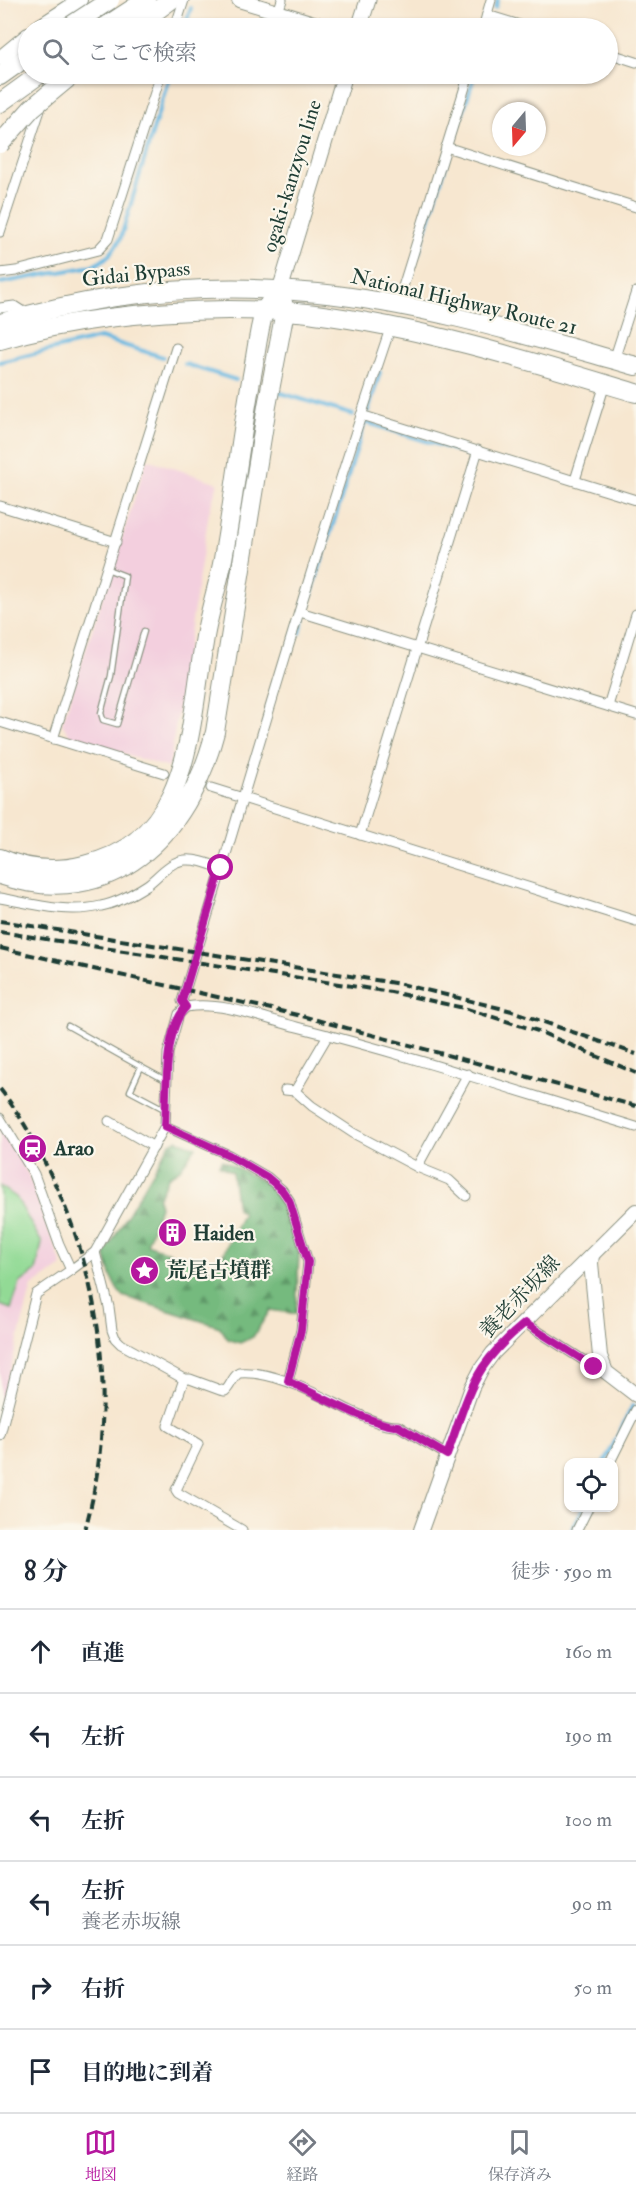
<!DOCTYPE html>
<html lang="ja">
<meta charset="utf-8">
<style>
body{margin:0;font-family:"IM FELL Double Pica","Noto Serif JP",serif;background:#f2f2f3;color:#1f2937}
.controls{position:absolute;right:18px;bottom:18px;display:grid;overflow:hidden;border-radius:12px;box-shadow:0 2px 4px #0004}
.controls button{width:54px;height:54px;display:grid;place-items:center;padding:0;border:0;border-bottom:2px solid #e0e1e3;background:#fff;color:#1f2937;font:30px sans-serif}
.compass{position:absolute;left:492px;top:102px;width:54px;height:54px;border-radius:50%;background:#fff;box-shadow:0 2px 4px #0004;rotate:199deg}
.stop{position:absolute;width:18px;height:18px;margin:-14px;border:4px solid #b5179e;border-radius:50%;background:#fff}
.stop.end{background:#b5179e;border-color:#fff;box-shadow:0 2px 6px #0008}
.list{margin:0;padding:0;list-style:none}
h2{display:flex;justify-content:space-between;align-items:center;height:78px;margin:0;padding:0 24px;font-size:26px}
h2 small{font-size:20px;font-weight:400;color:#747a83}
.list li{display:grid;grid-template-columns:39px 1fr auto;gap:18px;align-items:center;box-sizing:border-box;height:84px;padding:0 24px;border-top:2px solid #e0e1e3}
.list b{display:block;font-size:22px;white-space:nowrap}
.list p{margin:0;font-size:20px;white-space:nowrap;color:#747a83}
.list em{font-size:20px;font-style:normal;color:#747a83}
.icon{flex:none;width:33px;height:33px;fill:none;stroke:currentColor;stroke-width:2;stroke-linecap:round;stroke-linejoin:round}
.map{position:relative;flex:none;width:636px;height:1530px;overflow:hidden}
.search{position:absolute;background:#fff;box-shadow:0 2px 4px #0004;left:18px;right:18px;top:18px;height:66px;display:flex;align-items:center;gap:15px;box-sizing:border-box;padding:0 21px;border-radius:33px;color:#747a83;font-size:22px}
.sheet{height:582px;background:#fff}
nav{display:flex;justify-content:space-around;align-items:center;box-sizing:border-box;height:84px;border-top:2px solid #e0e1e3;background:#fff;font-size:16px;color:#747a83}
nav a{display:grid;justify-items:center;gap:3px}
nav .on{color:#b5179e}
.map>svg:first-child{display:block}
.built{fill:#f3cfde}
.grass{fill:#92da95;stroke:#588c64;stroke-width:1.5}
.forest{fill:url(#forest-firs);stroke:#4a7c59;stroke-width:1.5}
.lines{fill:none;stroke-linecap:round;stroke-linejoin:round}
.stream{stroke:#65b7e1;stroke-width:4}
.lane-casing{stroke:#8b9282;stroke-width:7}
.street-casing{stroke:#8b9282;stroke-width:11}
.secondary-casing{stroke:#8b9282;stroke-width:16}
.primary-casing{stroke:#8b9282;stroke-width:17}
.highway-casing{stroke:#8b9282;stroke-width:20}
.lane{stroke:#fff;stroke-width:4.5}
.street{stroke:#fff;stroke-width:9}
.secondary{stroke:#fff;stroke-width:14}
.primary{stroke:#fff;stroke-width:15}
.highway{stroke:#fff;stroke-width:18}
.rail{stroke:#1f3d34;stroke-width:4;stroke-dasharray:9 4.5;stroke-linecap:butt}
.highway-bridge-casing{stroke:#8b9282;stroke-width:20;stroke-linecap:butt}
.highway-bridge{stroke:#fff;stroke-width:18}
.route{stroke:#b5179e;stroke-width:8}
.labels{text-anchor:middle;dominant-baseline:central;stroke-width:4.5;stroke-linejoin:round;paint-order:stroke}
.street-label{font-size:21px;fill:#1f3d34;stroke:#fbf7ec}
.poi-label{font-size:21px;font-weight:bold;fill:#1f3d34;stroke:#fbf7ec;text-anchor:start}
</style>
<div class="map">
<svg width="636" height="1530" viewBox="0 0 636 1530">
<defs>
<pattern id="forest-firs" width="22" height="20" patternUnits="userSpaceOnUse" patternTransform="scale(1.5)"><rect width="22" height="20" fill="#75ba7e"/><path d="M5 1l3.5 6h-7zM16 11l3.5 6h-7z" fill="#5f9868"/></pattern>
</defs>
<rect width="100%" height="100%" fill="#fbf7ec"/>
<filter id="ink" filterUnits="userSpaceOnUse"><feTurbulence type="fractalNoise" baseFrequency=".0167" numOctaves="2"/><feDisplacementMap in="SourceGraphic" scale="12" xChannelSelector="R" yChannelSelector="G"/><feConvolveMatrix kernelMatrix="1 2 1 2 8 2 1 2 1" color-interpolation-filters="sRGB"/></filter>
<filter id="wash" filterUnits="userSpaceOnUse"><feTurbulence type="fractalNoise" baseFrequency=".008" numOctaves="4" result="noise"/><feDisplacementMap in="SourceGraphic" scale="24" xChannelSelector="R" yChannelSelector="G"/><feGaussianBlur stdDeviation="1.35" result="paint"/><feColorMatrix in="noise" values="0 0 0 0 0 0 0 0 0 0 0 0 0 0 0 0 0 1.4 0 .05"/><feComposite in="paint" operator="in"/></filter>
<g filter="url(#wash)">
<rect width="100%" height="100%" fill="#f7e7d0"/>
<!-- built -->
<g class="built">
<polygon points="147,459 218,483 209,512 169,768 71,737 62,724"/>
<polygon points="0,1128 28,1174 62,1266 32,1286 0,1409"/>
</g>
<!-- grass -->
<polygon class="grass" points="0,1186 16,1197 42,1243 36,1271 20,1283 11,1309 0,1305"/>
<!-- forest -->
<path class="forest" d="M177,1140L196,1147L180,1169L169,1176L158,1198L160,1207L147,1244L215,1271L243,1213L237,1209L232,1172L219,1165L222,1160L266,1183L285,1206L299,1253L296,1314L270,1310L253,1337L240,1343L228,1339L220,1327L214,1325L123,1296C112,1286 109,1268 105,1253L170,1143Z"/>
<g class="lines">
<!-- stream -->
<g class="stream">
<polyline points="495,8 498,0"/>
<polyline points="184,28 191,8"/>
<polyline points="489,28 489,26"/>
<polyline points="454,140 475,74"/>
<polyline points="418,255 448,158"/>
<path d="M0,283L92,266C107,260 114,251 121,237L170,74"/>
<polyline points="0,362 100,338 163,357"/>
<polyline points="185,364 236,380"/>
<polyline points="278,392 353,415"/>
<polyline points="368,411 380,372"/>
<polyline points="307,608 365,422 471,455"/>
<polyline points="300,633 304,618"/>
<polyline points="605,1462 633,1405"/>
<polyline points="572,1530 583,1508"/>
</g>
</g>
</g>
<g filter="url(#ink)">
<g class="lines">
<defs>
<g id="lane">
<polyline points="107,569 125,576 111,676 101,713 103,720 117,724 144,631"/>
<polyline points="68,1026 141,1067"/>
<polyline points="166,1110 130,1091 141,1067 167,1081"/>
</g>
<g id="street">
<polyline points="278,12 282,0"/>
<polyline points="487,15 529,28"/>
<polyline points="175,28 184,0"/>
<polyline points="483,28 491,0"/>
<polyline points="608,53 636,62"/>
<polyline points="47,91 53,74"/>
<polyline points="446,147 636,207"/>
<polyline points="0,232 42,104"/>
<polyline points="0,273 16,271 98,250 108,239 161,74"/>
<polyline points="397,306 469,74"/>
<polyline points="0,308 14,306 28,315"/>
<polyline points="614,360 636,292"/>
<polyline points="361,415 636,500"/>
<polyline points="575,480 605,384"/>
<polyline points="0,506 116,542"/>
<polyline points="300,612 636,715"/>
<polyline points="608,706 636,614"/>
<polyline points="0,722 164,773"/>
<polyline points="53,739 176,348"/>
<polyline points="211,788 636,921"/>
<polyline points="360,835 478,450"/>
<path d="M0,898C33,904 67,914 101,906C117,903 133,894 147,885C158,877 170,861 185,860C198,859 209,864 221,868"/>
<path d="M186,1007C222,1001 262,1018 297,1027C412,1056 523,1093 636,1127"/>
<polyline points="285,1090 295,1091 312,1106 353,1133 417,1167 449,1180 466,1196"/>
<polyline points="295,1091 328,1035"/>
<polyline points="0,1118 34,1174 59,1244 71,1270 36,1294 0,1435"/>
<polyline points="109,1121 154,1147"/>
<polyline points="165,1126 229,1155 267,1177 282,1190 289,1200 308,1262 301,1330 288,1381"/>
<polyline points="417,1167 468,1074"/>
<path d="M95,1252L109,1307L112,1330L115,1338L121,1344L184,1379H190L220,1390L225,1391C231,1386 232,1377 239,1373C274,1370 318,1395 349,1410C363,1416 382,1427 398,1426L447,1455"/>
<path d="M71,1270L95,1252L165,1126L168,1053L179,1014L186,1007L182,1001C250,776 315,549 391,326"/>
<polyline points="525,1323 594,1367 606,1372"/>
<polyline points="184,1379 168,1426 198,1444 176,1490 178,1493 242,1530"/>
<polyline points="610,1462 636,1410"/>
<polyline points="577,1530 588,1508"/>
</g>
<g id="secondary">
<polyline points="239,0 329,28"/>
<polyline points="37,28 80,0"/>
<polyline points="0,58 28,35"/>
<polyline points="592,1255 591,1263 600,1356 606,1372 636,1395"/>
<polyline points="421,1530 472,1387 482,1368 493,1353 636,1211"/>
</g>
<g id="primary">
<polyline points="359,28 368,0"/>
<polyline points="280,290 345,74"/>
</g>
<g id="highway">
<polyline points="103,28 146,0"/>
<polyline points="133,28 171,0"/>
<polyline points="0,76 28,56"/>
<polyline points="0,103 40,74"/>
<path d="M0,323C103,292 211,282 318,293C426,304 532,337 636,366"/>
<path d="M0,340C74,318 152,311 229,310C257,310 286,310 315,314C425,328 530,361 636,393"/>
<path d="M0,858C27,870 56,872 84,865C191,841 189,729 204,643C208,614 218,587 223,559C234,497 241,436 252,375C256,354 258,332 264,312C267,304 275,297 280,290L285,311L267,406L215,732C189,835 112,913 0,875"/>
</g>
</defs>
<!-- lane casing -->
<use href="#lane" class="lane-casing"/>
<!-- street casing -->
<use href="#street" class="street-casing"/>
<!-- secondary casing -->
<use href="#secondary" class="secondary-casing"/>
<!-- primary casing -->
<use href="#primary" class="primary-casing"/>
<!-- highway casing -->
<use href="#highway" class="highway-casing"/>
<!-- lane -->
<use href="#lane" class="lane"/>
<!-- street -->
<use href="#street" class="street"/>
<!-- secondary -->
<use href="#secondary" class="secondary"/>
<!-- primary -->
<use href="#primary" class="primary"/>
<!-- highway -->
<use href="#highway" class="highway"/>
<!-- rail -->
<g class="rail">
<polyline points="0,921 401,984 512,1011 636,1054"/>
<polyline points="0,932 391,992 464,1008 538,1031 636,1073"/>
<polyline points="0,948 302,1016 636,1106"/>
<path d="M0,1089C20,1114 35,1142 49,1171C104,1283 118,1409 85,1530"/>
</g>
<defs>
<g id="highway-bridge">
<polyline points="67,28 110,0"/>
<polyline points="0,144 32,108 73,74"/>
</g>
</defs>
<!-- highway-bridge casing -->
<use href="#highway-bridge" class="highway-bridge-casing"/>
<!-- highway-bridge -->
<use href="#highway-bridge" class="highway-bridge"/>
</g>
</g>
<g class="lines" filter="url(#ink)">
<!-- route -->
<path class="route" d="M221,868L182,1001L186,1007C163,1031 167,1094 165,1126L229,1155L267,1177L282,1190L289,1200L308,1262L301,1330L288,1381C311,1392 376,1427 398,1426L447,1455C458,1426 466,1393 483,1367C494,1351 509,1336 525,1323L594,1367"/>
</g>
<!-- icons -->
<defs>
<symbol id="station-disc" viewBox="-11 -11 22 22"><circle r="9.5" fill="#b5179e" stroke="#fbf7ec"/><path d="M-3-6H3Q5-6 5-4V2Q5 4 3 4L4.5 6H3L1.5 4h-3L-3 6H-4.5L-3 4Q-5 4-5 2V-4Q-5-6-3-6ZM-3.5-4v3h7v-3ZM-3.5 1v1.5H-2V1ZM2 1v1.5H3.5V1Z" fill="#fff"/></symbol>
<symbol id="building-disc" viewBox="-11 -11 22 22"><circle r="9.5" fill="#b5179e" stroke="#fbf7ec"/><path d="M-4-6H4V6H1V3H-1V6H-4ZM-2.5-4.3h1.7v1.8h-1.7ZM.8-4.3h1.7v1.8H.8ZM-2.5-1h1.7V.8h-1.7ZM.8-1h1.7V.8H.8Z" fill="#fff"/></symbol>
<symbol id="sight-disc" viewBox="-11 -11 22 22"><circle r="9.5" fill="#b5179e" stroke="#fbf7ec"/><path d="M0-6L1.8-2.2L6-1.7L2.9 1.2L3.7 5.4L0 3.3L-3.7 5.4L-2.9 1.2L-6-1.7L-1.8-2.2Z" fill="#fff"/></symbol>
</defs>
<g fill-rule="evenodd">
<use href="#station-disc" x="16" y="1132" width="33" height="33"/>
<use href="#building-disc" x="156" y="1216" width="33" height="33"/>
<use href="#sight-disc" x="128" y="1254" width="33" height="33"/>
</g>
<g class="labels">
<!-- street labels -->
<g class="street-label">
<text transform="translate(292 176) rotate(-73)">ogaki-kanzyou line</text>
<text transform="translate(136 274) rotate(-6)">Gidai Bypass</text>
<text transform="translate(464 302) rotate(13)">National Highway Route 21</text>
<text transform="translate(520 1297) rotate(-46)">養老赤坂線</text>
</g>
<!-- poi labels -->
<g class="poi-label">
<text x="54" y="1148">Arao</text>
<text x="193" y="1233">Haiden</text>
<text x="166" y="1270">荒尾古墳群</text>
</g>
</g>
</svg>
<div class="controls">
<button><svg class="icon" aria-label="locate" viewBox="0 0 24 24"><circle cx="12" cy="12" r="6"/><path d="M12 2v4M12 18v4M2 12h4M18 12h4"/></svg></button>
</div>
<svg class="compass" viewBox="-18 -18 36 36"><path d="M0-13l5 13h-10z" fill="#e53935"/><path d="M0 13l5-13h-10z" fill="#747a83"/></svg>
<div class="stop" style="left:221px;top:868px"></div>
<div class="stop end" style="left:594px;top:1367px"></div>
<div class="search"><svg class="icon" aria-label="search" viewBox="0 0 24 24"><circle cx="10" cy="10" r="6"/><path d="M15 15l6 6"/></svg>ここで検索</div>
</div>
<section class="sheet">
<h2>8 分<small>徒歩 · 590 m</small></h2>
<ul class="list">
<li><svg class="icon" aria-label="ahead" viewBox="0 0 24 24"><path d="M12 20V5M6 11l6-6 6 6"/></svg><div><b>直進</b></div><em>160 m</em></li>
<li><svg class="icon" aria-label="left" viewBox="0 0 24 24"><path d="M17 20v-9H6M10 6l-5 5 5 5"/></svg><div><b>左折</b></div><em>190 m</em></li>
<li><svg class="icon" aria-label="left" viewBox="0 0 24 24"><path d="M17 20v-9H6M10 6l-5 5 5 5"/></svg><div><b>左折</b></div><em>100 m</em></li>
<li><svg class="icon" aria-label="left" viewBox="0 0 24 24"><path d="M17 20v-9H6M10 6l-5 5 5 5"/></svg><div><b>左折</b><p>養老赤坂線</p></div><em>90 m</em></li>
<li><svg class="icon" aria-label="right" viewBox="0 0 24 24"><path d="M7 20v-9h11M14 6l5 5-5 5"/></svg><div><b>右折</b></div><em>50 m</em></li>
<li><svg class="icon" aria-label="arrive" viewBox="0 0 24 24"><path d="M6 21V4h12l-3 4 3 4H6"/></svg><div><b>目的地に到着</b></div></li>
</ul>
</section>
<nav>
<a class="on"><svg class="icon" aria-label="map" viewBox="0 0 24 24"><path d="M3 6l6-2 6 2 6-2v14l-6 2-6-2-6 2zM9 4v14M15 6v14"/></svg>地図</a>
<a><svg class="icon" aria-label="directions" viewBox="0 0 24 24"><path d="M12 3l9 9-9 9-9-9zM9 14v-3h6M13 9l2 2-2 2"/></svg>経路</a>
<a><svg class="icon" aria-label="saved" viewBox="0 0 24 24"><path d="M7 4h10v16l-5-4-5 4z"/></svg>保存済み</a>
</nav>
